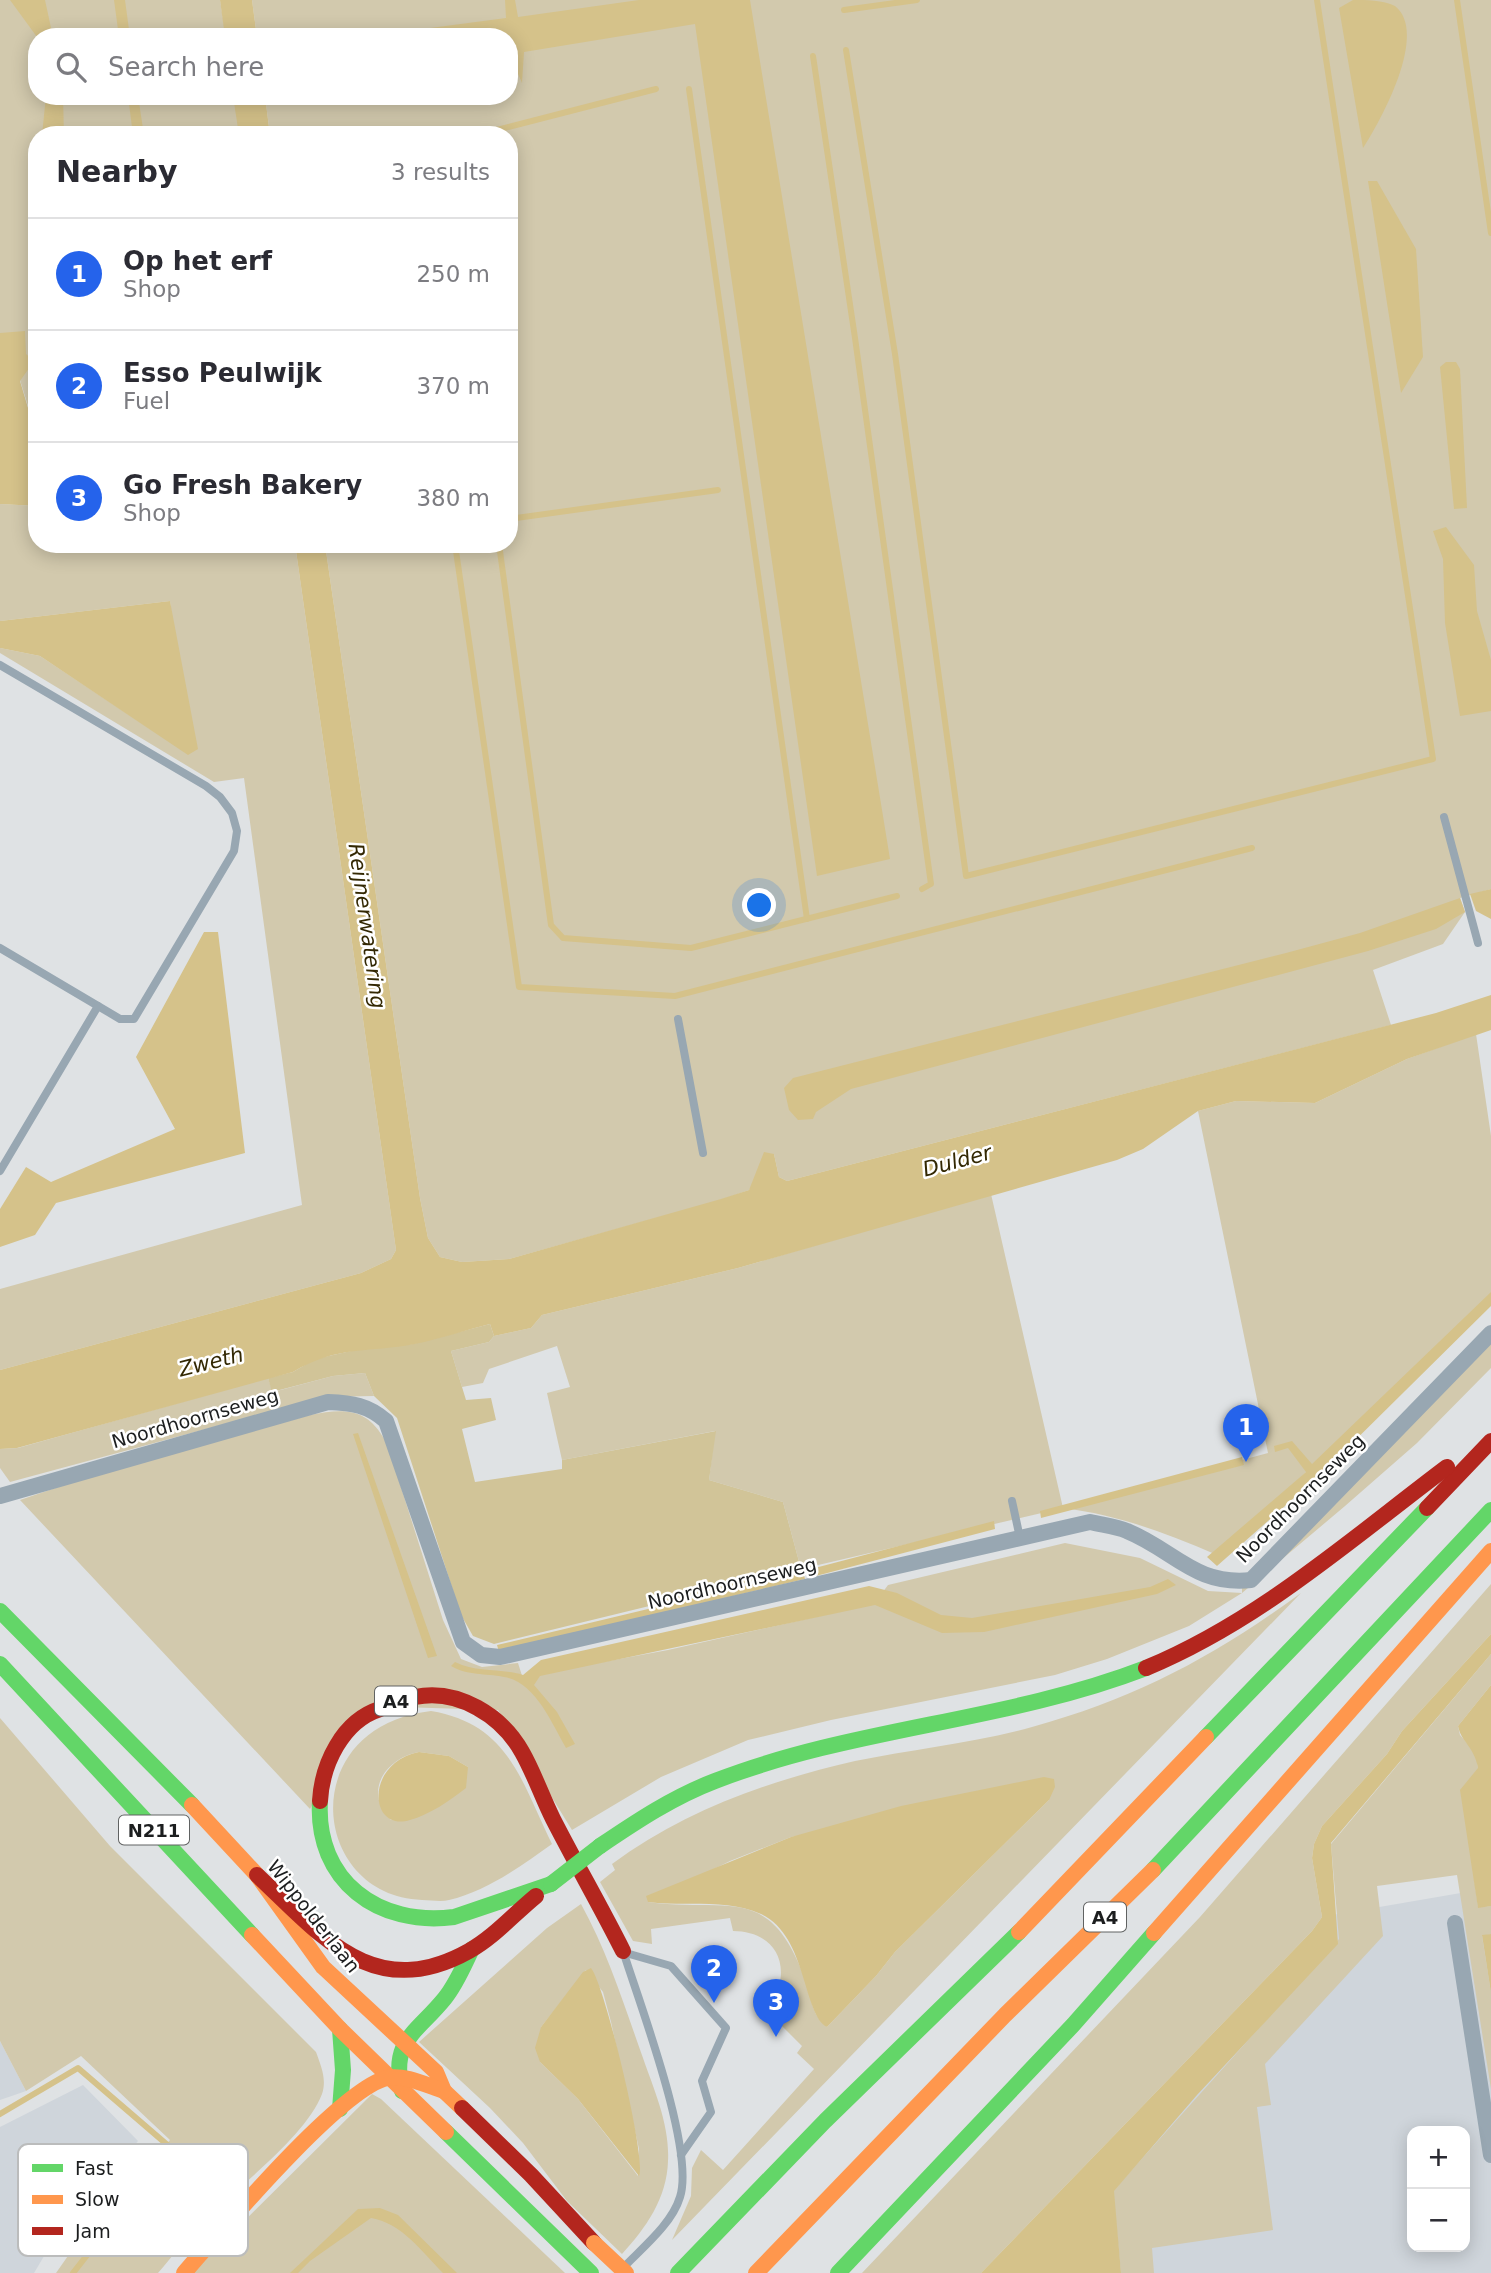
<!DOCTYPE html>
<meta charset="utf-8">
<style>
body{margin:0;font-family:"DejaVu Sans",sans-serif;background:#f7f7f7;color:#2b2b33}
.controls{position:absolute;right:21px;bottom:21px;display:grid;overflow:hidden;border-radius:14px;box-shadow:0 4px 18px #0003}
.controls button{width:63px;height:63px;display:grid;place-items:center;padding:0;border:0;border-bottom:2px solid #e1e1e2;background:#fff;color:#2b2b33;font:35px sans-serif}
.you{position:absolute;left:760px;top:906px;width:24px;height:24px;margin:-18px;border:5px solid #fff;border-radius:50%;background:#1a73e8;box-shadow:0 0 0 10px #1a73e833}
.badge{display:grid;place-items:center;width:46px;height:46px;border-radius:50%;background:#2563eb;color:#fff;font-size:23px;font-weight:700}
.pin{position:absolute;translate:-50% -58px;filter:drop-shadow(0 2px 4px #0008)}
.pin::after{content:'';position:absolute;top:37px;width:24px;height:21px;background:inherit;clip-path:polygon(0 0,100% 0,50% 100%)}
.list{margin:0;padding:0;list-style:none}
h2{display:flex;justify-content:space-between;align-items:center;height:91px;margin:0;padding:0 28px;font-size:30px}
h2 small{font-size:23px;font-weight:400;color:#7c7c81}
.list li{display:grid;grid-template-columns:46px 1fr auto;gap:21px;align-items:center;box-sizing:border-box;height:112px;padding:0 28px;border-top:2px solid #e1e1e2}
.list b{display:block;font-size:26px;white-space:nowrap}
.list p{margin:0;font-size:23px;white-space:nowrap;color:#7c7c81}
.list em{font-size:23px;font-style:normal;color:#7c7c81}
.icon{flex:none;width:38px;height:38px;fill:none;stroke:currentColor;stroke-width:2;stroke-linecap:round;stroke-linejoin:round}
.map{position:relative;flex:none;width:1491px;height:2273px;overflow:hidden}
.search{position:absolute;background:#fff;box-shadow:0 4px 18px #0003;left:28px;top:28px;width:490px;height:77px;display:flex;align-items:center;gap:18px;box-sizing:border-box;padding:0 24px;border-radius:28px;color:#7c7c81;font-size:26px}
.panel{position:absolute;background:#fff;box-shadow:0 4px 18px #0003;left:28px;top:126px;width:490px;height:427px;border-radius:28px}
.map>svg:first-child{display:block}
.built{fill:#cfd5db;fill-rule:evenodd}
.green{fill:#d2c9ad;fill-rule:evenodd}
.forest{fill:#d1c498}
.water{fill:#d5c28a}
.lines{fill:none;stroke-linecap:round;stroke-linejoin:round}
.stream{stroke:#d5c28a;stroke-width:6}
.lane{stroke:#98a7b2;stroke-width:8}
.street{stroke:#98a7b2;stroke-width:16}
.fast{stroke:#63d668;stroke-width:16}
.slow{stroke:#ff974d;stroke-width:16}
.jam{stroke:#b3261e;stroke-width:16}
.fast-bridge{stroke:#63d668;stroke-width:16}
.slow-bridge{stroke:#ff974d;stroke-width:16}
.labels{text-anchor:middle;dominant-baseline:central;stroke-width:5;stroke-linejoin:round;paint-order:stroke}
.shield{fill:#fff;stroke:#606262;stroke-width:2}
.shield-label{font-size:18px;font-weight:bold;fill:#1c1e1f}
.street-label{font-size:19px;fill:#1c1e1f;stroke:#fff}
.water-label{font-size:21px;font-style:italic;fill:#332803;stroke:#fff}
.key{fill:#fff;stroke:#bbbcbc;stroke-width:2}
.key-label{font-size:19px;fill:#1c1e1f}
</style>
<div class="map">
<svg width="1491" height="2273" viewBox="0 0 1491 2273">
<rect width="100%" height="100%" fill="#dfe2e4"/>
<!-- built -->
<g class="built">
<path d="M1484,1889L1491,1930V2273H1012L1327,1916ZM1412,2131H1465V2247H1412Z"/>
<polygon points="0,2041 26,2091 0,2100"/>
<polygon points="83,2085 138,2141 53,2241 34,2273 0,2273 0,2127"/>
</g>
<!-- green -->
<g class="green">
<polygon points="0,0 220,0 226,37 37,37 37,96 234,96 240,135 37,135 37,417 32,419 20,380 26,354 14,334 0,333"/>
<polygon points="252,0 1491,0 1491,889 1460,898 1465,912 1443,944 1373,970 1391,1025 787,1181 779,1177 774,1154 749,1190 721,1200 509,1259 462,1262 440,1257 428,1238 420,1198 325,544 509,544 509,135 270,135 265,96 509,96 509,37 257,37"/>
<polygon points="0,504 37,506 37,544 295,544 396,1250 391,1259 361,1273 0,1370 0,1289 302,1205 244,778 214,782 0,653 0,648 40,656 188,754 170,601 0,621"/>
<path d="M1476,1034L1491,1136V1300L1217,1555C1166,1533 1119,1515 1063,1508L801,1569L783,1502L709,1480L715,1431L562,1460L547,1393L570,1387L557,1346L489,1369L483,1383L462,1387L451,1351L489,1342L494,1336L531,1328L542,1315L738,1268L991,1194L1063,1508L1268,1453L1198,1111L1236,1101L1315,1103L1407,1059Z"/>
<path d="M1491,1339V1368L1417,1443L1345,1506L1242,1593L1189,1626L1107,1659L1055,1675L831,1720L748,1740L661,1777L572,1830L498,1710L366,1706L310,1809L20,1500L100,1473L310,1415C348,1407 370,1409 388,1446L443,1620L461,1659L482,1667L518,1663L524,1682L538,1674L668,1650L856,1608L877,1600L888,1585L1065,1543L1140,1558L1208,1591L1242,1593V1581Z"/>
<polygon points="365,1373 374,1396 325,1397 10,1482 0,1468 0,1449 18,1448 268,1378 273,1392 333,1376"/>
<polygon points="1491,1584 1491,1634 1402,1731 1387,1754 1322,1826 1314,1844 1312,1858 1322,1917 1312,1931 981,2273 862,2273 1200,1917"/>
<path d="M1301,1593L672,2240L691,2196L692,2168L701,2150L723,2170L814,2069L797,2053L802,2046L779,2023L796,2002L779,1987C788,1952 765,1931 733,1931L730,1918L651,1929L652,1944L633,1941L600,1882L615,1870L612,1864C684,1811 768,1781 855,1761C913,1749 974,1743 1032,1727C1137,1698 1213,1657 1301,1593ZM1049,1800L895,1952L876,1976L827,2027C811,2015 812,1998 805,1979C769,1882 730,1913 648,1902L730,1861L791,1837Z"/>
<polygon points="1491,1654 1491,1685 1458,1726 1460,1735 1476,1753 1478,1768 1471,1855 1478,1907 1491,1906 1491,1934 1482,1936 1491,1993 1491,2089 1457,1875 1377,1886 1383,1936 1265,2064 1271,2105 1257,2107 1273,2230 1152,2248 1154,2273 1121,2273 1113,2191 1339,1939 1331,1844"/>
<path d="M431,1711C509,1724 521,1781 552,1844C521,1866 487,1891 449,1900C441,1902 431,1900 422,1900C310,1896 294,1727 431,1711ZM419,1752L449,1756L468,1767L391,1820C362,1792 386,1758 419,1752Z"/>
<path d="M0,1718L110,1846L316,2052C321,2066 327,2079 322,2094C305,2138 235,2189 200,2224C185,2239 172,2257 158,2273H56L70,2253L170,2140L81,2056L26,2091L0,2041Z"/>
<path d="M581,1904C608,1953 624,2005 643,2058C654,2090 670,2125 668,2161C667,2198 646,2228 622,2254L567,2201L523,2143L490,2108L419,2042L547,1928ZM586,1970L603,1992L611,2022L639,2149L638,2176L578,2099L540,2062L541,2027Z"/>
<polygon points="372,2094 381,2099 565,2273 192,2273"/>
</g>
<!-- forest -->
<polygon class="forest" points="490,1324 494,1336 489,1342 451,1351 466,1400 491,1398 496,1420 462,1429 475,1482 562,1469 562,1460 716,1431 709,1480 783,1502 801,1569 494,1644 473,1636 461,1615 397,1418 374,1396 365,1373 333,1376 272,1392 268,1378 293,1372 315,1359 369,1347 413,1344"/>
<!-- water -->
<g class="water">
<polygon points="10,0 45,0 53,37 37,37"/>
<polygon points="114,0 125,0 130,37 119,37"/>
<polygon points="220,0 252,0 257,37 225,37"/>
<polygon points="505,0 515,0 518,17 639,0 750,0 890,859 817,876 695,24 524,52 522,83 509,53 509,37 362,37 506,18"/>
<path d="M1353,0C1366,0 1383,0 1395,6C1429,33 1381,120 1363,148L1339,8Z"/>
<polygon points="46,96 63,96 64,135 42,135"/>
<polygon points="128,96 138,96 144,135 133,135"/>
<polygon points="233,96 265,96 270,135 239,135"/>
<polygon points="1368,181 1377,181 1416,249 1423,357 1401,393"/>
<polygon points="25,331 26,354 34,361 20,381 31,418 37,417 37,506 0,504 0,333"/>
<polygon points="1446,362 1456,362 1460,369 1467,508 1454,509 1440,367"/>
<polygon points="1446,527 1474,565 1477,611 1491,660 1491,711 1460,716 1445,623 1443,559 1433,531"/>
<path d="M295,544H325L420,1198L428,1238L440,1257L462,1262L509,1259L721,1199L749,1190L764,1152L774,1154L779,1177L787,1181L1436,1013L1491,995V1030L1407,1059L1315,1103L1236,1101L1198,1111L1143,1149L1117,1160L738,1268L542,1315L531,1328L494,1336L490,1324C465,1330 440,1339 415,1344C368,1353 338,1345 293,1372L17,1448L0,1449V1370L361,1273L391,1259L396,1250Z"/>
<polygon points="170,601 198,749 188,755 40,656 0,648 0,621"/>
<polygon points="1491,889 1491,919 1476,911 1470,894"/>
<polygon points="1460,898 1465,912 1436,929 1368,951 851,1089 816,1112 813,1119 798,1120 789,1110 784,1088 793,1078 1286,953 1360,933"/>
<polygon points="204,932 218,932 245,1153 56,1203 35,1235 0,1247 0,1209 26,1167 51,1182 175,1129 136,1057"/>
<polygon points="1491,1292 1491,1306 1320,1475 1217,1566 1207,1557 1306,1472 1288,1448 1275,1452 1274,1446 1292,1441 1312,1464"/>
<polygon points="358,1433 437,1656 428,1658 353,1434"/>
<polygon points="1242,1457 1244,1465 1041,1518 1040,1511"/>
<polygon points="994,1521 995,1529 812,1577 811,1569"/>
<polygon points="803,1572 805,1579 499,1652 497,1645"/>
<path d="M1168,1579L1176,1585L1157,1594L984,1632L942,1633L875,1605L540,1676L534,1685L557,1712L575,1744L566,1748C551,1722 535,1682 504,1677C484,1673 469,1676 451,1666L455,1662C478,1673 500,1668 523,1675L541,1660L869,1586L897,1593L941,1615L972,1618L1150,1587Z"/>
<polygon points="1491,1634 1491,1654 1331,1843 1338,1944 1197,2095 1114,2191 1121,2273 981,2273 1312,1931 1322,1917 1312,1858 1314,1844 1322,1826 1387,1754 1402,1731"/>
<path d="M1491,1685V1906L1478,1908L1460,1790L1478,1768C1474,1746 1461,1742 1458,1726Z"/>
<path d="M419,1752L449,1756L468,1767L466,1788C451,1800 429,1815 410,1820C369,1833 364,1763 419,1752Z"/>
<path d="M1044,1777L1054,1779L1055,1787L1049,1800L895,1952L876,1976L827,2027C803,2015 807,1935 761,1914C725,1898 686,1907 648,1902L646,1896L791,1837L901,1806Z"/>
<polygon points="1491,1934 1491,1993 1482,1935"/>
<path d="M591,1968C605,1985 647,2160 639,2176L578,2099L540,2062L535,2048L541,2027L583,1972Z"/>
<path d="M380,2208L398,2215L457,2273H443C422,2252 402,2223 371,2218L310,2261L298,2273H290L358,2209Z"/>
</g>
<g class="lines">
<!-- stream -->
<g class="stream">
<polyline points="1457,0 1491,233"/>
<polyline points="844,10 917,0"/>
<polyline points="846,50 895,354 966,876 1433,759 1317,0"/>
<polyline points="813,56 855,338 931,884 922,889"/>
<polyline points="689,89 807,919"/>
<polyline points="477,135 656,89"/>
<polyline points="509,519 718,490"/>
<polyline points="455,544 519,987 675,996 1252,848"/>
<polyline points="499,544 551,925 563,938 691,948 897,896"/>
<polyline points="0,2114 78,2068 171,2148 73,2273"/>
</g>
<!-- lane -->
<g class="lane">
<polyline points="0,665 206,786 220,797 232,813 237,831 234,851 134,1019 120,1019 0,948"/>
<polyline points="1444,817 1478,943"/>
<polyline points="678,1019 703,1153"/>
<polyline points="0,1171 98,1006"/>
<polyline points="1012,1501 1020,1538"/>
<polyline points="626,1953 671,1966 726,2028 702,2081 711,2112 681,2155"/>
<path d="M623,2268C642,2248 672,2224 680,2197C695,2151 641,2007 625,1957"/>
</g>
<!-- street -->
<g class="street">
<path d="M0,1496L328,1402C352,1403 368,1405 386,1421L463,1642L481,1655L500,1657L1090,1522C1102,1525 1116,1526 1127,1531C1174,1550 1195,1586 1251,1580L1491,1333"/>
<polyline points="1455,1923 1491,2155"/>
</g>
<!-- fast -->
<g class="fast">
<polyline points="0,1611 192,1805"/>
<polyline points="0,1664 252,1935"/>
<polyline points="1206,1737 1427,1508"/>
<path d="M320,1801C315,1881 379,1927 454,1917L551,1884"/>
<path d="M600,1846C637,1821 673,1797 715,1781C854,1727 1006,1722 1146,1668"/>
<polyline points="1153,1870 1491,1510"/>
<polyline points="340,2029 343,2070 340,2109"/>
<path d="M402,2091C390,2040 417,2033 445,1998C457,1983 464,1965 472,1949"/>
<polyline points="446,2132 591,2273"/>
<polyline points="678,2273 825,2121 1019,1932"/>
<polyline points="838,2273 1073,2025 1154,1933"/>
</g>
<!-- slow -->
<g class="slow">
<polyline points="192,1805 257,1875 323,1967 436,2072 444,2091 462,2108"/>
<polyline points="1019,1932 1206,1737"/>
<polyline points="1154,1933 1491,1551"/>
<polyline points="252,1935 340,2029 446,2132"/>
<path d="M184,2273C220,2232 340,2089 387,2078C405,2074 428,2086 444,2091"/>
<polyline points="756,2273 1005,2015 1153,1870"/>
</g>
<!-- jam -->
<g class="jam">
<polyline points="1427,1508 1491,1441"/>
<path d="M1146,1668C1259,1621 1350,1540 1447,1467"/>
<path d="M320,1801C322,1765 342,1721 380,1709C391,1705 403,1700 415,1697C458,1688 502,1716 522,1752C534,1773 542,1797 553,1819C576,1864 601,1907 623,1951"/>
<path d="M257,1875C322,1936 374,2004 469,1951C494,1937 514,1914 536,1896"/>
<polyline points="462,2108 531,2175 594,2243"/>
</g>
<!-- fast-bridge -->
<polyline class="fast-bridge" points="551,1884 600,1846"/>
<!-- slow-bridge -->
<polyline class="slow-bridge" points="594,2243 626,2273"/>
</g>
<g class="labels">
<!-- shield labels -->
<g class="shield">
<rect x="375" y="1686.5" width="42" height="29" rx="5"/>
<rect x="119" y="1815.5" width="70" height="29" rx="5"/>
<rect x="1084" y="1902.5" width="42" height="29" rx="5"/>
</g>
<g class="shield-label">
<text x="396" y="1701">A4</text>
<text x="154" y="1830">N211</text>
<text x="1105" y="1917">A4</text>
</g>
<!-- street labels -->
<g class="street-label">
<text transform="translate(195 1418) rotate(-16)">Noordhoornseweg</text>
<text transform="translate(1300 1498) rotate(-45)">Noordhoornseweg</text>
<text transform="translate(732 1583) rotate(-13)">Noordhoornseweg</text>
<text transform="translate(314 1916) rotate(52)">Wippolderlaan</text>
</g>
<!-- water labels -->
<g class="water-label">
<text transform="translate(367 926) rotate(82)">Reijnerwatering</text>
<text transform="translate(957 1161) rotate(-15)">Dulder</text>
<text transform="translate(211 1362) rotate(-14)">Zweth</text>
</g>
</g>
<!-- legend -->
<rect x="18" y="2144" width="230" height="112" rx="10" class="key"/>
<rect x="32" y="2164" width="31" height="8" fill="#63d668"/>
<rect x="32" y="2195" width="31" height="9" fill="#ff974d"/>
<rect x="32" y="2227" width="31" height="8" fill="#b3261e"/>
<g class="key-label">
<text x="75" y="2175">Fast</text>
<text x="75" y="2206">Slow</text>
<text x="75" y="2238">Jam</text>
</g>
</svg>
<div class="controls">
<button>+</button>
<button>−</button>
</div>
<div class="you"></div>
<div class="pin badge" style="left:1246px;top:1462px">1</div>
<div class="pin badge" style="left:714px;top:2003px">2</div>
<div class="pin badge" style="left:776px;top:2037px">3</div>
<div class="search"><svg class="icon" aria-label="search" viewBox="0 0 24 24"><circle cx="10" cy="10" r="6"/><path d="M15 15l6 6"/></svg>Search here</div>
<section class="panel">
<h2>Nearby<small>3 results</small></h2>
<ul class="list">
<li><span class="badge">1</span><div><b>Op het erf</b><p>Shop</p></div><em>250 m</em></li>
<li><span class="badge">2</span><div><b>Esso Peulwijk</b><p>Fuel</p></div><em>370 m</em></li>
<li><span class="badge">3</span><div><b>Go Fresh Bakery</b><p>Shop</p></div><em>380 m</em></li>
</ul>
</section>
</div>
